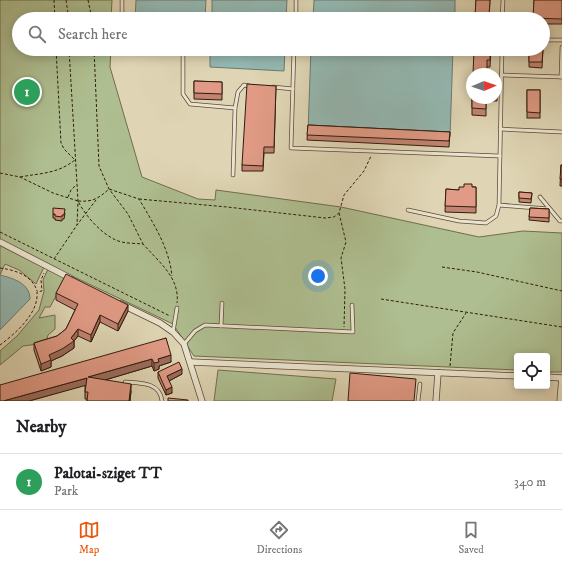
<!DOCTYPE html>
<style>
body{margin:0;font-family:"IM FELL DW Pica",serif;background:#f6f6f6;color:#202124}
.controls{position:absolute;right:12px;bottom:12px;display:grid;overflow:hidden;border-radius:4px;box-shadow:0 2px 10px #0003}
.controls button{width:36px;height:36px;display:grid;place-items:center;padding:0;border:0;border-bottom:1px solid #e0e0e0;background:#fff;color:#202124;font:20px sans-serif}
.compass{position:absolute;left:466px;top:68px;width:36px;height:36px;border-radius:50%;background:#fff;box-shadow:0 2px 10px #0003;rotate:88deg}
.you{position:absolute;left:318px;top:276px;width:14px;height:14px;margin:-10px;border:3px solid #fff;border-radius:50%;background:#1a73e8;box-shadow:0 0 0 6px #1a73e833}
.badge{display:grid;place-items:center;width:26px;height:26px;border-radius:50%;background:#ea580c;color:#fff;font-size:13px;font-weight:700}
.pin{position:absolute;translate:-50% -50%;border:2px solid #fff;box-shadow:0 1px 4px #0006}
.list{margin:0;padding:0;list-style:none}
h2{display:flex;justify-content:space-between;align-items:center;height:52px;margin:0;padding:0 16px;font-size:17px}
h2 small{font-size:13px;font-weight:400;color:#757577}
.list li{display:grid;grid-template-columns:26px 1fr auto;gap:12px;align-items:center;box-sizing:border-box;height:56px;padding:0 16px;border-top:1px solid #e0e0e0}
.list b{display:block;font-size:15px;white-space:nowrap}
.list p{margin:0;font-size:13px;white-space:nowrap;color:#757577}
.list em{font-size:13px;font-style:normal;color:#757577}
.icon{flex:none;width:22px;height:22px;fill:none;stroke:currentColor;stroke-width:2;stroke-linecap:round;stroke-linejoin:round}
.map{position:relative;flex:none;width:562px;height:401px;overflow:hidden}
.search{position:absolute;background:#fff;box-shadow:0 2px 10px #0003;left:12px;right:12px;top:12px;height:44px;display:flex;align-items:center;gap:10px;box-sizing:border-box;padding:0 14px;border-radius:22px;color:#757577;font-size:15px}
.sheet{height:108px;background:#fff}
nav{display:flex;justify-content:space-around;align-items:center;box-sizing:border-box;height:56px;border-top:1px solid #e0e0e0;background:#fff;font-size:11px;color:#757577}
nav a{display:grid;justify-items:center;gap:2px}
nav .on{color:#ea580c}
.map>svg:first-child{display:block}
.green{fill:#aebe90;stroke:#706d4e}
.water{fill:#94b8b2;stroke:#6d7a70}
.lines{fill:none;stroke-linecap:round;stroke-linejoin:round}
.lane-casing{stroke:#5d4a37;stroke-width:4.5}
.street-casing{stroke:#5d4a37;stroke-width:7}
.path{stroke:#321c0d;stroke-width:1;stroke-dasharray:3 2;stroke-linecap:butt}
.lane{stroke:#eae4ce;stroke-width:3}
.street{stroke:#eae4ce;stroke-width:5.5}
.wall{fill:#c18472;stroke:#321c0d}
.shaded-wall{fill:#9d6c5d;stroke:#321c0d}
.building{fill:#e09a85;stroke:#321c0d}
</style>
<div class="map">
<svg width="562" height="401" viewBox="0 0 562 401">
<rect width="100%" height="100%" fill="#dfd5b4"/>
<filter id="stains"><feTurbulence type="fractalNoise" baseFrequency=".005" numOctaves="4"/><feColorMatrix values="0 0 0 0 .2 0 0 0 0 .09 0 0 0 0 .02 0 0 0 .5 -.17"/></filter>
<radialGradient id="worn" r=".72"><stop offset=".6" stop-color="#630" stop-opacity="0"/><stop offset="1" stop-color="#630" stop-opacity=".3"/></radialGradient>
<!-- green -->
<g class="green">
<polygon points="0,0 112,0 111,19 19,19 19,49 111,49 110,67 142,177 198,199 215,200 216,190 341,207 479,237 523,231 562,233 562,372 547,372 547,356 517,356 517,370 194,356 173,324 68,274 50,307 45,307 39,318 55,315 55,329 48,335 46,343 23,346 0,365 0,351 17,336 39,310 44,291 43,280 48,269 44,267 36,284 19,270 5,264 0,275"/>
<polygon points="218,370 336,379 332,401 214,401"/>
</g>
<!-- water -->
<g class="water">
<polygon points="136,0 206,0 205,19 135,19"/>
<polygon points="212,0 287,0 286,19 212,19"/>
<polygon points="314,0 455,0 455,19 313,19"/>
<polygon points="210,49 285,49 284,71 210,67"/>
<polygon points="311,49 453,49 450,137 308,131"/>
<path d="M0,275C12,278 30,283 30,299L0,330Z"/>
</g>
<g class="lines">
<defs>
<g id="lane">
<polyline points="122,19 122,0"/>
<polyline points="296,19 296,0"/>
<polyline points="502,19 503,0"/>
<polyline points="543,40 562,40"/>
<polyline points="178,49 183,53 183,94 190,104 235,108"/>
<polyline points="294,49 291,148 500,156"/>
<polyline points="501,75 562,77"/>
<polyline points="561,77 562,47"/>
<polyline points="273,87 293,89"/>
<polyline points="500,129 562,132"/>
<polyline points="233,175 235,108 238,92 244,85 249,86"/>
<polyline points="540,197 560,221 562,221"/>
<polyline points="499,205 549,209"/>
<polyline points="408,210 459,221 486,223 496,216 499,205 502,49"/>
<polyline points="221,326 222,303"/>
<polyline points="173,332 177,308"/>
<polyline points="184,344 195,331 205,325 353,332 352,305"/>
<path d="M125,382C140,383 160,382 162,401"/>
<polyline points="418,401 420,384"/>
</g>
<g id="street">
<polyline points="0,242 70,278"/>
<polyline points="121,304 160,323 173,332 184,344 202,401"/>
<polyline points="191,362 517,376"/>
<polyline points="547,377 562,378"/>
<polyline points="436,401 438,373"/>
<polyline points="560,401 562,378"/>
</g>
</defs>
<!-- lane casing -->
<use href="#lane" class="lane-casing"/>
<!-- street casing -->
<use href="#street" class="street-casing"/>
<!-- path -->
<g class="path">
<polyline points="54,0 55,19"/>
<polyline points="66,0 69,19"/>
<polyline points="88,0 92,19"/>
<polyline points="69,49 78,201 77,225"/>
<polyline points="94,49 99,166 109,189 128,214 143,244"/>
<path d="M0,173L20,177L53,193L78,201C85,215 99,231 112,238C121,244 133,243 143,244C159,262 180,278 177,303"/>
<path d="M20,177C41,173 57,174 75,160L64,149L61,143L56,49"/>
<polyline points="68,197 71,190 76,185"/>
<polyline points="139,199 227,207 325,218 334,217 339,213 344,195 364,171 371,156"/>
<path d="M78,201C92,202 98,199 109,189L139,199C153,223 169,247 172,276"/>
<polyline points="339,213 346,242 341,258 345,289 344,327"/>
<polyline points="0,232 170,316"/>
<polyline points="54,259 77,225 96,200"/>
<polyline points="442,267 477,272 562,291"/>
<path d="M0,268C15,270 32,275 37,291"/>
<polyline points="381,299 562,327"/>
<path d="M0,345C16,333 39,313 37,292L42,291L41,280L44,273"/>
<polyline points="450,366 453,333 466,313"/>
</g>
<!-- lane -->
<use href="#lane" class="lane"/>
<!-- street -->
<use href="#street" class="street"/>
</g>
<!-- wall -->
<g class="wall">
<polygon points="476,0 490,0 489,19 475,19"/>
<polygon points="534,0 562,0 562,24 543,24 543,19 533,19"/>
<polygon points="491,49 490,67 487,67 473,74"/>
<polygon points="529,49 543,49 542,68 529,67"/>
<polygon points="496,76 498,76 497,101 486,101 486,116 472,115 472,98 496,98"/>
<polygon points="194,81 222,82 222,100 194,99"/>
<polygon points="276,86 274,153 264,153 263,171 242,171 242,165"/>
<rect x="527" y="90" width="13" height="28"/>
<polygon points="308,125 450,132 449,147 307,140"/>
<polygon points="561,165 562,165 562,186 560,186"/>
<polygon points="472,187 476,187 476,213 445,212 446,189 459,190"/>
<polygon points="519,192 532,193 531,203 519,202"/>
<polygon points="530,208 549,209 549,222 529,220"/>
<polygon points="65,213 64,219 62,219 62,221 55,220 55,218 53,218 53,214"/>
<polygon points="56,293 128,311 118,331 100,322 91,342 78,336 74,341 74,348 62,356 51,361 51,367 41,371 34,350 34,343 57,336 66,329 75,310 56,300"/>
<polygon points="166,338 171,362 159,366 159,369 154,371 152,366 105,380 131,391 130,401 87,401 87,399 85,399 85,385 29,401 0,401"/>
<polygon points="158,372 182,374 169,381 172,393 166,395 158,378"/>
</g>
<!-- shaded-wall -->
<g class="shaded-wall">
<polygon points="128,305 128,311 118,331 118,324"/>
<polygon points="100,315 100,322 91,342 91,335"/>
<polygon points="78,329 78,336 73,342 74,341 74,348 62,356 51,361 51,367 41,371 41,364 49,355 71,338"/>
<polygon points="171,355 171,362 159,366 159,369 154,371 154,363 158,359"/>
<polygon points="152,359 152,366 88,385 88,377"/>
<polygon points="182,369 182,374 167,382 167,376"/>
<polygon points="87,378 87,385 29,401 3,401"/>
<polygon points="131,384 131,391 130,401 129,401"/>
<polygon points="172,387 172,393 166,395 166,390"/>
</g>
<!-- building -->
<g class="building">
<polygon points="476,0 490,0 489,16 475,15"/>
<polygon points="534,0 562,0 562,19 533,18"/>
<polygon points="474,49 490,49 490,60 487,60 487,74 473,74"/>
<polygon points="529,49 543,49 542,62 529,62"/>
<polygon points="496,76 498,76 497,94 496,94"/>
<polygon points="194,81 222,82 222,94 194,93"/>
<polygon points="247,84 276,86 274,147 264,147 263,166 242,165"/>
<polygon points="527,90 540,90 540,113 527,112"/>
<polygon points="472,98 486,98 486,109 472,108"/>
<polygon points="308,125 450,132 449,141 307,135"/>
<polygon points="561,165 562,165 562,179 560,179"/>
<polygon points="464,184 472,184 472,187 476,187 476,207 445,206 446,189 459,190 459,187 464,187"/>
<polygon points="519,192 532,193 531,199 519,198"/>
<polygon points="53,208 65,209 64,215 62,215 62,217 55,216 55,214 53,214"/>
<polygon points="530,208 549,209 549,218 529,217"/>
<polygon points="66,274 128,305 118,324 100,315 91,335 78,329 71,338 74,341 62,349 49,355 51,360 41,364 34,343 57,336 66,329 78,304 56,293"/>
<polygon points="166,338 171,355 158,359 159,362 154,363 152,359 88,377 131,384 129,401 87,401 88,392 85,392 87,378 3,401 0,401 0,385"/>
<polygon points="179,362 182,369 167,376 172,387 166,390 158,372"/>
<polygon points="350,373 416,379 414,401 348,401"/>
<polygon points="168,398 188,400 188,401 168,401"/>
</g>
<rect width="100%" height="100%" filter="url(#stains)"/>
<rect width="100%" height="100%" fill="url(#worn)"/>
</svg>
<div class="controls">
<button><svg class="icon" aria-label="locate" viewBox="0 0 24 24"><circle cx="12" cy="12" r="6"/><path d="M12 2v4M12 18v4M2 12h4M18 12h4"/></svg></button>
</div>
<svg class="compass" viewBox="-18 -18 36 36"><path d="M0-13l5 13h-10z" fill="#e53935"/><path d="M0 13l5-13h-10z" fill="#757577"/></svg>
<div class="you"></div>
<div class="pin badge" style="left:27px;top:92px;background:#2e9e5b">1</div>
<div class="search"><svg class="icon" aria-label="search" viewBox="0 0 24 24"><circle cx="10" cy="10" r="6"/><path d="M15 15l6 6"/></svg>Search here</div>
</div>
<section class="sheet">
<h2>Nearby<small></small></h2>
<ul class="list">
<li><span class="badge" style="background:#2e9e5b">1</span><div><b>Palotai-sziget TT</b><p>Park</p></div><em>340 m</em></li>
</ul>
</section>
<nav>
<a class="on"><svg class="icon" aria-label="map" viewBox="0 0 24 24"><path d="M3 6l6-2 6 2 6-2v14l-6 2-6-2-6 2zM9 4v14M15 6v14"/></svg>Map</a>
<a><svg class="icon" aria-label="directions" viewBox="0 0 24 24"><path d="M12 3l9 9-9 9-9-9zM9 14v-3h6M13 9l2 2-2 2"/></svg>Directions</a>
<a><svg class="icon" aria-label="saved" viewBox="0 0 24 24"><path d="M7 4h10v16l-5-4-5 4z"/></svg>Saved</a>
</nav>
